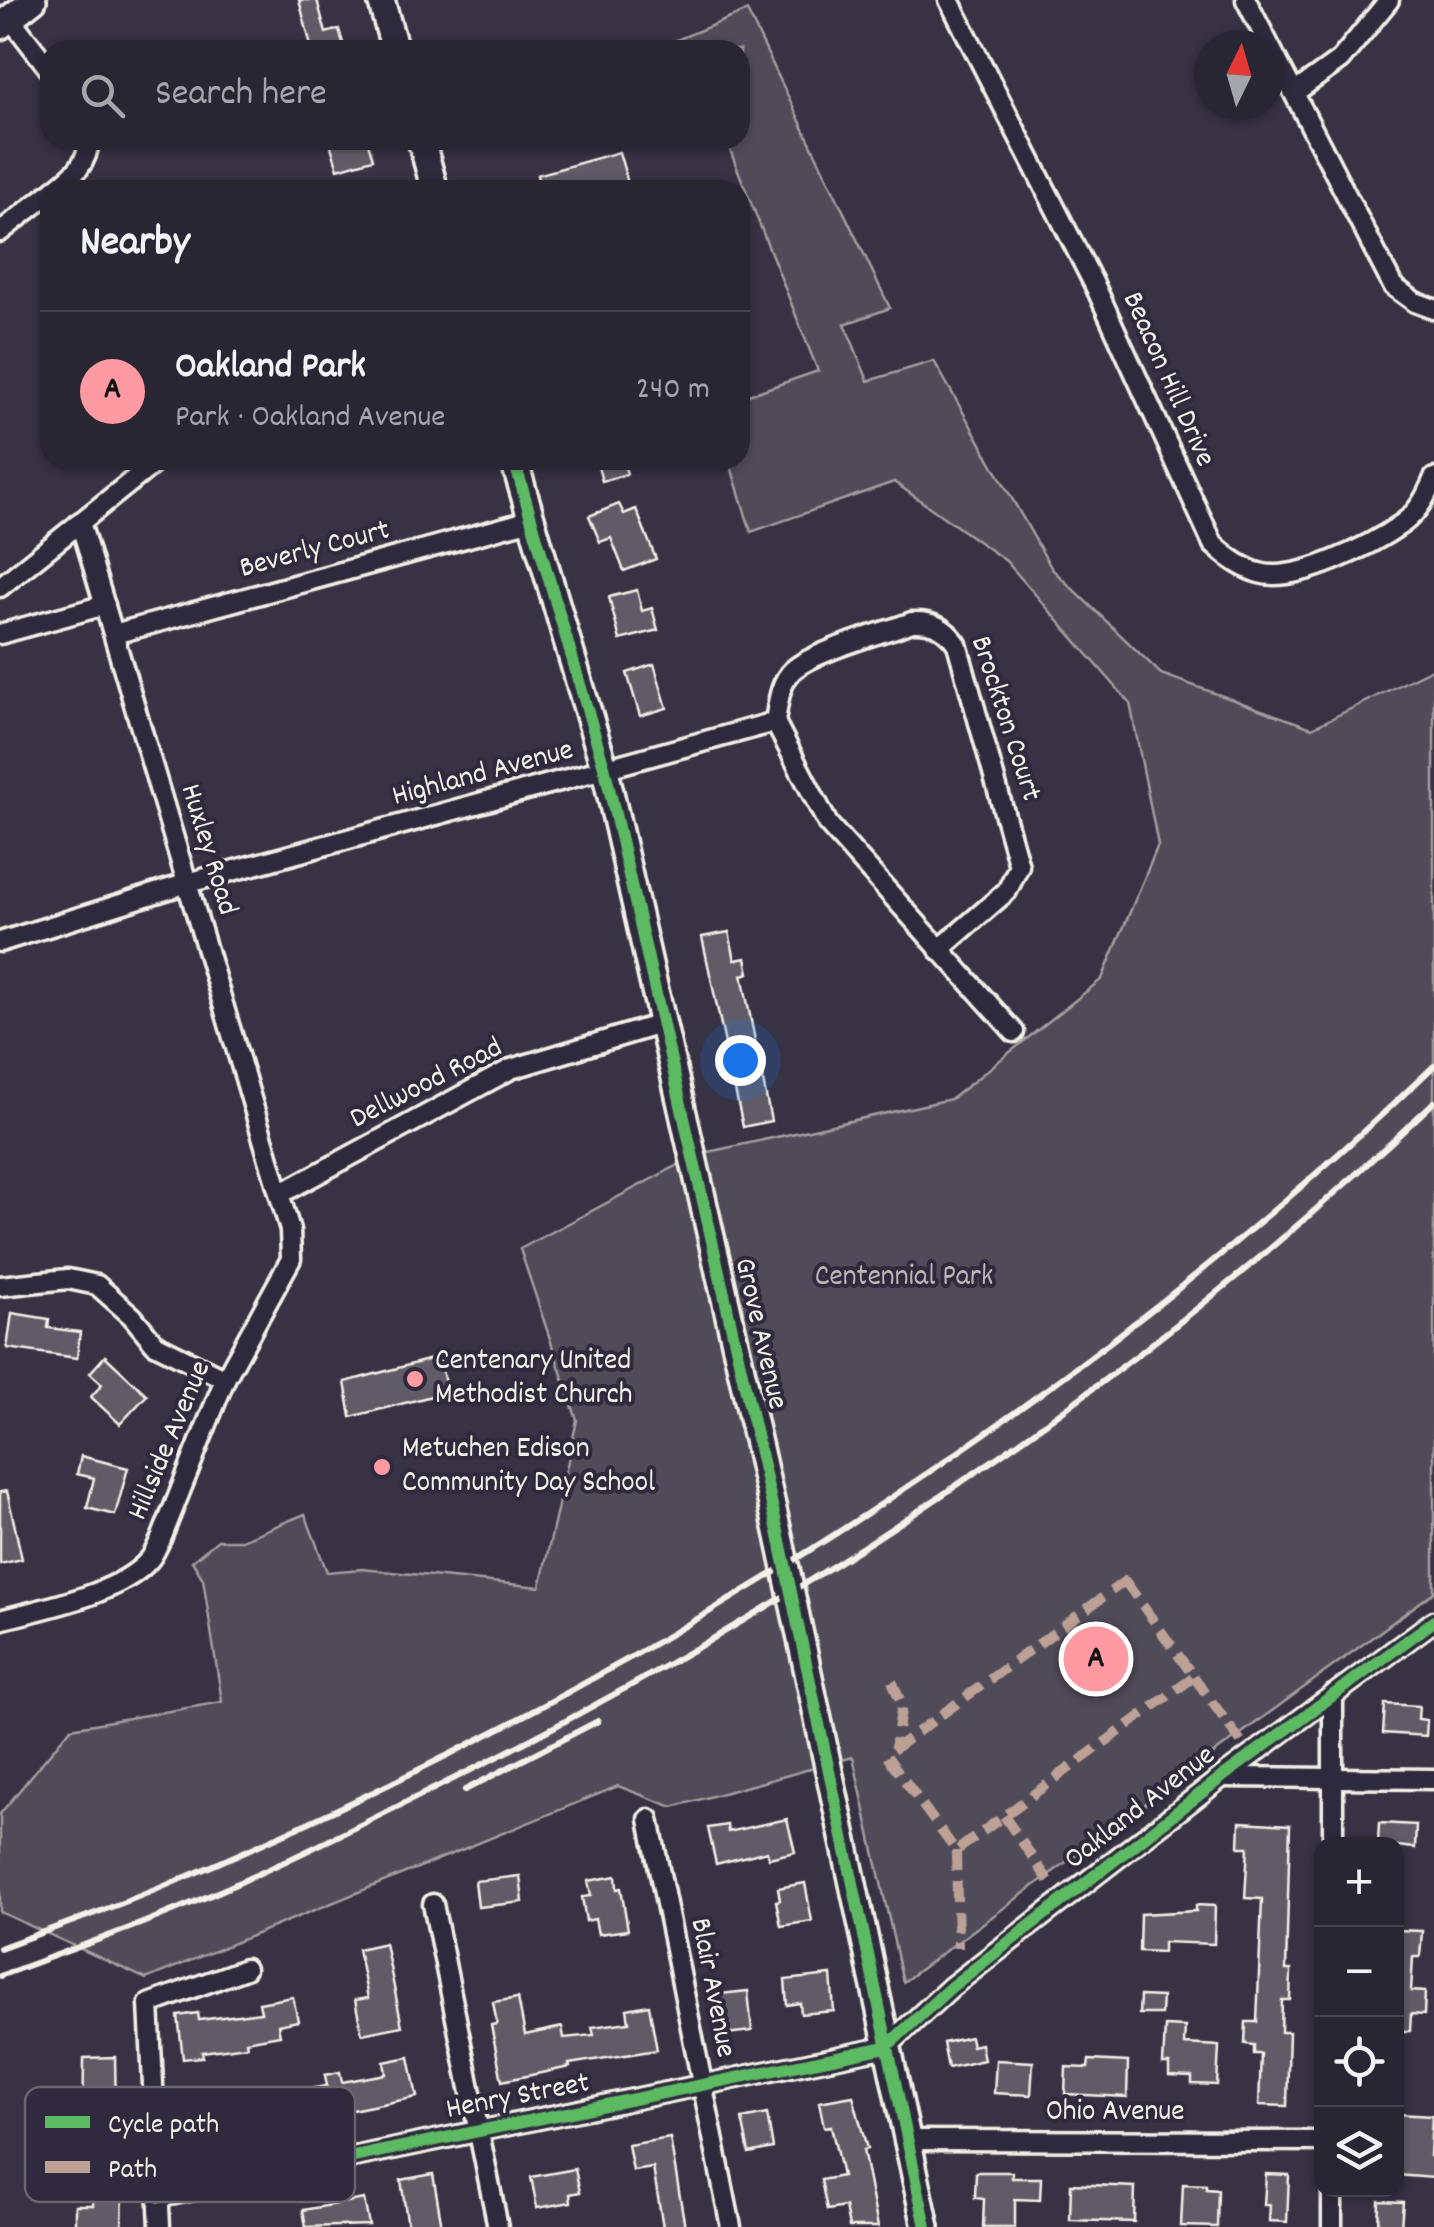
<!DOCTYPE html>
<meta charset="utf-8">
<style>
body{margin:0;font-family:Dekko,sans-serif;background:#35323f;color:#f1f3f6}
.controls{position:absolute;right:30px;bottom:30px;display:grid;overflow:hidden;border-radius:20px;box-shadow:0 2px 8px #0004}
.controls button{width:90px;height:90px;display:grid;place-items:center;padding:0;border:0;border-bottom:2px solid #45434e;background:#292633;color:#f1f3f6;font:50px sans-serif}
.compass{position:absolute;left:1194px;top:30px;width:90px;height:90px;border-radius:50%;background:#292633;box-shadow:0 2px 8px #0004;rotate:5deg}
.you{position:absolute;left:740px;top:1060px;width:35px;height:35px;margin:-25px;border:8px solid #fff;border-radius:50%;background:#1a73e8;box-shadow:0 0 0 15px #1a73e833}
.badge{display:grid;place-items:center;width:65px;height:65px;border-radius:50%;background:#ff9aa2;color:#111;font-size:32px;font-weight:700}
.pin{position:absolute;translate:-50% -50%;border:5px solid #fff;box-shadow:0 2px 10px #0006}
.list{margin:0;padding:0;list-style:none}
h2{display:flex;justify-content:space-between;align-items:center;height:130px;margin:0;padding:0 40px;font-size:42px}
h2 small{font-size:32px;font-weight:400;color:#a5a5ac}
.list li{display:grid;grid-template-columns:65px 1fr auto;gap:30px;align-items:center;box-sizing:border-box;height:160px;padding:0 40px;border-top:2px solid #45434e}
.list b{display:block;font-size:38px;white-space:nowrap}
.list p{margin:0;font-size:32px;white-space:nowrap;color:#a5a5ac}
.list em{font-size:32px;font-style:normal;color:#a5a5ac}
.icon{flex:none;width:55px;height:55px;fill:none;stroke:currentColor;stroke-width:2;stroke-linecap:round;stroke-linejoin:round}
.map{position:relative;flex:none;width:1434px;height:2227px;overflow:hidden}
.search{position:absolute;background:#292633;box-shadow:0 2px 8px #0004;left:40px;top:40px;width:710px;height:110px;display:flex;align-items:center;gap:25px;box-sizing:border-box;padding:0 35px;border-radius:30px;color:#a5a5ac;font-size:38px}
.panel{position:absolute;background:#292633;box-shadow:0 2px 8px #0004;left:40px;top:180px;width:710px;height:290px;border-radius:30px}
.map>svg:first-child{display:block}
.green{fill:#504b59;stroke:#a29ea0;stroke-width:2.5}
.building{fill:#5f5c67;stroke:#f4f1e8;stroke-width:2.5}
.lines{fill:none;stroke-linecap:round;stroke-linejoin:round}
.street-casing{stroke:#f4f1e8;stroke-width:25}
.secondary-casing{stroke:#f4f1e8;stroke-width:32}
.street{stroke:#2f2a3d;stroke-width:18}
.secondary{stroke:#2f2a3d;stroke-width:25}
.rail{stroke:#f4f1e8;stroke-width:6}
.quiet{stroke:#bda197;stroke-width:10;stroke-dasharray:20 10;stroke-linecap:butt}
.cycleway-casing{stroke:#2f2a3d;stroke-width:19}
.cycleway{stroke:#5cba63;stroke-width:12}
.poi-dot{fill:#ff9aa2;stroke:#2f2a3d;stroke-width:4}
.labels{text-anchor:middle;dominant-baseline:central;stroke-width:8;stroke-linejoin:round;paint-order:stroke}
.street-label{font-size:30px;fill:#f4f1e8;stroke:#2f2a3d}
.park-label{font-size:30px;fill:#bbb7b6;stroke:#2f2a3d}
.poi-label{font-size:30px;fill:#f4f1e8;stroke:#2f2a3d;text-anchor:start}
.key{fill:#2f2a3d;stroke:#6a6670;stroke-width:2.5}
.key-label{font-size:28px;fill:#f4f1e8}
</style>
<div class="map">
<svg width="1434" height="2227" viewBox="0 0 1434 2227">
<rect width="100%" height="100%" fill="#373244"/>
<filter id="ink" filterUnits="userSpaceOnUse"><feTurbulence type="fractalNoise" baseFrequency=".01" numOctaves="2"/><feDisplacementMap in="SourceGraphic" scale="20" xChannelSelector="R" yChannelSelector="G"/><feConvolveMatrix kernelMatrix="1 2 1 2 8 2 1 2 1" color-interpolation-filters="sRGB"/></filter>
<g filter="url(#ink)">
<!-- green -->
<polygon class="green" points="747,11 890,308 845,324 868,381 934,361 1052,569 1161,674 1312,728 1434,668 1434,1592 903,1982 853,1757 673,1807 618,1786 146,1979 0,1912 0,1814 71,1728 222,1702 203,1579 192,1561 218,1540 242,1540 305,1514 327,1572 362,1569 540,1587 577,1420 520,1249 699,1154 951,1099 1102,979 1158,845 1130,703 1006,561 894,482 751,532 729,460 740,460 740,398 818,371 726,140 740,140 740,50 652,50"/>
<!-- building -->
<g class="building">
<polygon points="299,0 317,0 326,33 339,29 345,50 312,50"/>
<polygon points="329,140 367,140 373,159 338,169"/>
<polygon points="619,152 630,190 541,190 537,175"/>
<polygon points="596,460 623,460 627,474 602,481"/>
<polygon points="619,504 624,514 636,509 656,559 624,571 611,538 600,542 589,516"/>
<polygon points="637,590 642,611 652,608 658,630 620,640 609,597"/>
<polygon points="654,664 667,708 640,716 627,673"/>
<polygon points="729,932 735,960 746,958 749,973 742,975 771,1121 743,1127 702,937"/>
<polygon points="12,1313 49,1319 48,1328 80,1332 77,1358 7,1348"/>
<polygon points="105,1356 147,1395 120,1424 91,1397 102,1384 90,1373"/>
<polygon points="439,1357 447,1392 351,1417 345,1382"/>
<polygon points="81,1456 128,1468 115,1515 87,1508 94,1478 77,1474"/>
<polygon points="7,1491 22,1559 0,1564 0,1492"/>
<polygon points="1385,1704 1419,1706 1418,1719 1427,1720 1426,1736 1383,1733"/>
<polygon points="787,1819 795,1852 769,1858 767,1851 716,1864 708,1828 727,1825 728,1832"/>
<polygon points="1240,1822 1290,1825 1286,1970 1291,1970 1290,2000 1282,2000 1281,2032 1289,2032 1287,2106 1259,2105 1261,2054 1254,2054 1254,2045 1245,2044 1246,2022 1257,2022 1262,1899 1245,1898 1248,1847 1239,1847"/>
<polygon points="1379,1823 1416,1825 1415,1848 1378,1844"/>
<polygon points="520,1876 523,1902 478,1907 475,1881"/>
<polygon points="616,1876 617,1889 621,1888 628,1930 598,1934 595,1919 586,1921 582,1897 591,1896 588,1881"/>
<polygon points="805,1883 812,1921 781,1926 776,1901 780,1900 778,1888"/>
<polygon points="1196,1905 1215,1906 1214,1944 1163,1942 1163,1952 1139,1951 1140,1914 1196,1911"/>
<polygon points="1396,1930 1422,1931 1420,1957 1413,1957 1411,1991 1425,1992 1424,2015 1411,2014 1410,2031 1396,2031"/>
<polygon points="385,1943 402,2026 362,2034 355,2000 368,1998 358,1949"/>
<polygon points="831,1975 834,2011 801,2014 800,2003 787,2005 785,1980"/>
<polygon points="748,1991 752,2031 725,2034 720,1994"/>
<polygon points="1140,1996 1162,1997 1161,2014 1139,2014"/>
<polygon points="293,1997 298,2021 278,2025 280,2035 246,2041 247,2046 202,2052 203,2057 183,2059 178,2016 198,2013 199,2020 261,2012 259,2003"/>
<polygon points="518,1998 525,2035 562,2027 564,2038 594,2035 592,2027 629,2022 627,2009 649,2005 657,2050 569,2064 570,2067 502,2081 491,2025 497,2024 493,2002"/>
<polygon points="1165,2026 1185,2027 1184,2044 1219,2046 1217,2085 1192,2084 1192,2077 1169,2076 1169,2064 1163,2064"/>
<polygon points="970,2037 972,2046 981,2044 984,2060 948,2068 943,2043"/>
<polygon points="115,2057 116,2110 121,2110 120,2153 124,2154 122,2227 75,2227 75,2205 93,2205 96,2139 83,2139 84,2058"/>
<polygon points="409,2057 417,2097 252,2130 254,2137 220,2143 219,2138 200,2141 194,2107 247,2098 248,2107 316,2096 314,2088 327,2086 325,2075 340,2072 342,2082 386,2074 384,2062"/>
<polygon points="996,2060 1033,2062 1031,2095 994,2093"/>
<polygon points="1089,2060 1128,2062 1127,2097 1065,2094 1066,2067 1088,2068"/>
<polygon points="853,2096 867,2149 863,2150 878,2227 849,2227 845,2207 827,2210 821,2180 842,2176 831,2126 824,2127 819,2102"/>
<polygon points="767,2114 773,2148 749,2153 742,2119"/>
<polygon points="1396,2114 1432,2116 1430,2156 1434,2157 1434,2178 1396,2175"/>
<polygon points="670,2138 685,2227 663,2227 653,2168 633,2171 628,2145"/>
<polygon points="575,2169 580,2192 570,2194 571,2202 537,2208 531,2177"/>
<polygon points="976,2172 1012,2172 1012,2178 1041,2178 1040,2200 1015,2199 1015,2227 983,2227 984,2199 975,2198"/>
<polygon points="433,2174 442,2227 408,2227 401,2180"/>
<polygon points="1266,2174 1289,2175 1287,2222 1269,2221 1270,2205 1264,2205"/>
<polygon points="1071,2184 1135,2187 1134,2222 1070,2220"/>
<polygon points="1183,2184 1206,2185 1206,2189 1218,2190 1217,2227 1181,2226"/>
<polygon points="364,2199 369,2225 306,2227 303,2210"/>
<polygon points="1379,2201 1403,2202 1401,2227 1378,2227"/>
</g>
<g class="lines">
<defs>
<g id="street">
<path d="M949,0L1096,288L1213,544C1226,556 1241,568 1259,573C1296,584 1372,545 1403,523C1419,511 1427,495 1434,478"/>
<polyline points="1246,0 1393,286 1415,302 1434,309"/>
<polyline points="10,18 50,70"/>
<polyline points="1294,93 1340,60 1389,0"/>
<path d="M54,190C73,175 87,166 89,140"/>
<polyline points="0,232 50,193"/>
<polyline points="0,587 158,460"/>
<polyline points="0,634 105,605"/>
<polyline points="114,634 531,520"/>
<path d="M775,722C778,705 779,683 793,670C814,651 883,633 912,622C932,621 945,627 957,644L1019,866L1007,891L939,950"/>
<polyline points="0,942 188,883 775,722 828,824 1014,1032"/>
<polyline points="280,1194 511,1069 664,1023"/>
<polyline points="0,1286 68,1279 97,1285 132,1316 155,1344 225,1379"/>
<path d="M0,1620C43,1608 119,1595 149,1560C154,1555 157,1546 161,1539L225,1379L291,1259L290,1230L80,522"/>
<polyline points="1222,1777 1434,1779"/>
<polyline points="649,1819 731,2227"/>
<polyline points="1333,1844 1333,1695"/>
<polyline points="433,1904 498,2227"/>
<polyline points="908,2140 1322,2141"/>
<polyline points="160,2197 886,2047 951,1987 1222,1777 1434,1621"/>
<polyline points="160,2227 149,2004 245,1969"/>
<polyline points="1332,2227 1332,2190"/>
</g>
<g id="secondary">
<polyline points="381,0 395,50"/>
<polyline points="0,26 33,0"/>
<polyline points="421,140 435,190"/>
<polyline points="514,460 605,770 779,1536 926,2227"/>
</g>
</defs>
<!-- street casing -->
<use href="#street" class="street-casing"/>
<!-- secondary casing -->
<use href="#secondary" class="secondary-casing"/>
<!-- street -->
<use href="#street" class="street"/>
<!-- secondary -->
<use href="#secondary" class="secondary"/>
<!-- rail -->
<g class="rail">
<polyline points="465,1790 598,1721"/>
<path d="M0,1948C56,1927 113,1908 167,1885C630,1690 1070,1413 1434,1066"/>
<path d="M0,1976C58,1954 117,1934 175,1910C259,1876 340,1835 421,1795C789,1614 1137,1385 1434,1102"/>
</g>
<!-- quiet -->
<g class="quiet">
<polygon points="1125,1581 1194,1677 956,1851 886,1755"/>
<polyline points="1194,1677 1251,1756"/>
<polyline points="892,1681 902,1705 895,1748"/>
<polyline points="1004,1816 1049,1881"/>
<polyline points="956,1851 958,1948"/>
</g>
<defs>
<g id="cycleway">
<polyline points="514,460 605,770 779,1536 926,2227"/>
<polyline points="160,2197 886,2047 951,1987 1222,1777 1434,1621"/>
</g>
</defs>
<!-- cycleway casing -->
<use href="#cycleway" class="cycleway-casing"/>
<!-- cycleway -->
<use href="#cycleway" class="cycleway"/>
</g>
</g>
<!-- markers -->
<g class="poi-dot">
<circle cx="415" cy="1379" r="10"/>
<circle cx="382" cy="1467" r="10"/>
</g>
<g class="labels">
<!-- street labels -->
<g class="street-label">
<text transform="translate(1167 380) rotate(66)">Beacon Hill Drive</text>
<text transform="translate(315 551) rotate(-15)">Beverly Court</text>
<text transform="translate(1004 719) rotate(72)">Brockton Court</text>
<text transform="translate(483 775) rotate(-15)">Highland Avenue</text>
<text transform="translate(207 850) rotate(73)">Huxley Road</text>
<text transform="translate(427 1085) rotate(-27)">Dellwood Road</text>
<text transform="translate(759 1334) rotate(77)">Grove Avenue</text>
<text transform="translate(171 1441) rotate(-67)">Hillside Avenue</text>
<text transform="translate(1141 1809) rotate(-38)">Oakland Avenue</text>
<text transform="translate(711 1988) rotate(79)">Blair Avenue</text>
<text transform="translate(518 2098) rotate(-11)">Henry Street</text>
<text x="1115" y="2113">Ohio Avenue</text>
</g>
<!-- park labels -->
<g class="park-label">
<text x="904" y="1278">Centennial Park</text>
</g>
<!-- poi labels -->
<g class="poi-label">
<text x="435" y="1362">Centenary United<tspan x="435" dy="34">Methodist Church</tspan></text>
<text x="402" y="1450">Metuchen Edison<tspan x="402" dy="34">Community Day School</tspan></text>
</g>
</g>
<!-- legend -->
<rect x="25" y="2087" width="330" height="115" rx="15" class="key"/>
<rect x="45" y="2116" width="45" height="12" fill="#5cba63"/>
<rect x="45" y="2161" width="45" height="12" fill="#bda197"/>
<g class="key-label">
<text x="108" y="2132">Cycle path</text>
<text x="108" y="2177">Path</text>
</g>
</svg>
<div class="controls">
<button>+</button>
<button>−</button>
<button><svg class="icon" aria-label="locate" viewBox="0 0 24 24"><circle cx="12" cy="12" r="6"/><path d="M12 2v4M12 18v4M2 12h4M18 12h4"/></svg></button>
<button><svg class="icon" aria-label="layers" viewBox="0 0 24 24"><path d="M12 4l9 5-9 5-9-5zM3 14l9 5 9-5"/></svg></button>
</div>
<svg class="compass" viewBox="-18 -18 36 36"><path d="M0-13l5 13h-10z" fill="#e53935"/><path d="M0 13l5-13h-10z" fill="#a5a5ac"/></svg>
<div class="you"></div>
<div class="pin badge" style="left:1096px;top:1659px">A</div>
<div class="search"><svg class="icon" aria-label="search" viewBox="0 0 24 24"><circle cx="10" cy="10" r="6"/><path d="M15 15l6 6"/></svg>Search here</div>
<section class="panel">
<h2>Nearby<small></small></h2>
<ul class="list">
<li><span class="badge">A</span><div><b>Oakland Park</b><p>Park · Oakland Avenue</p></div><em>240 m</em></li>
</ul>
</section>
</div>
